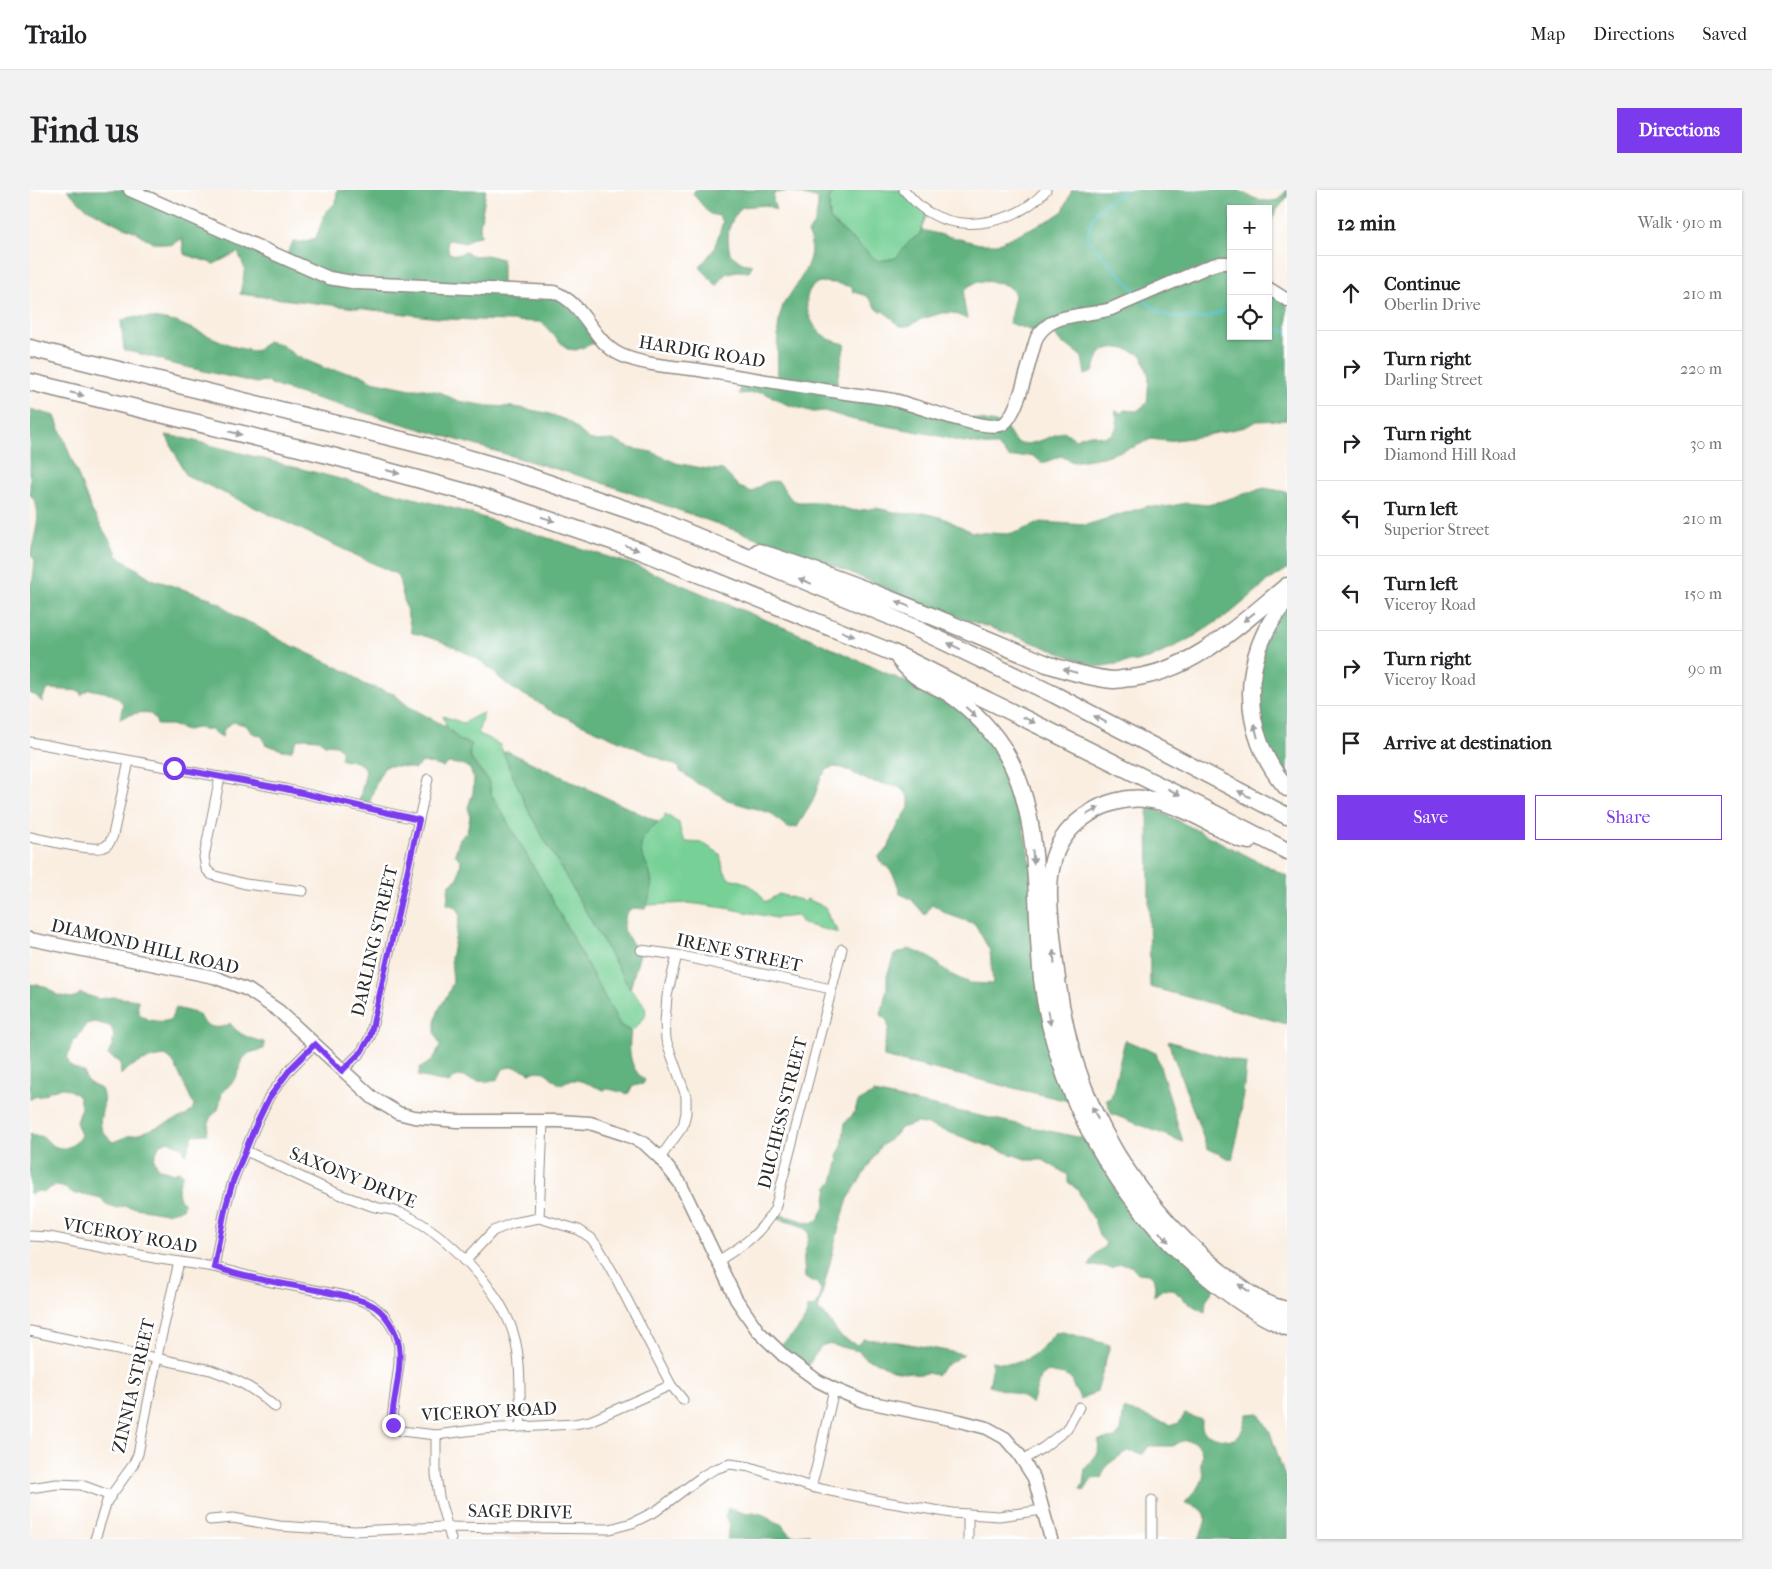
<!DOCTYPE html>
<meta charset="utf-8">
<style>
body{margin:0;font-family:"IM FELL French Canon",serif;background:#f2f2f2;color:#202124}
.controls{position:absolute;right:15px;top:15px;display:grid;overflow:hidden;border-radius:0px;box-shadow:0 1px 4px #0004}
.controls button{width:45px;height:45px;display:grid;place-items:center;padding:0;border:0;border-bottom:1px solid #e0e0e0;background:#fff;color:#202124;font:25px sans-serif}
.stop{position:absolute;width:15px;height:15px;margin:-11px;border:4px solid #7c3aed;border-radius:50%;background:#fff}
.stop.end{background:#7c3aed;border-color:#fff;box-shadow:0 1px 5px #0008}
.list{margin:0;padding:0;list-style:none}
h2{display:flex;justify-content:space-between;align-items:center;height:65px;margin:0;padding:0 20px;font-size:21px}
h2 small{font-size:16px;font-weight:400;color:#757577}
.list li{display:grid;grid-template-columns:32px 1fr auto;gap:15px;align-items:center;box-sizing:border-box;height:75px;padding:0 20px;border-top:1px solid #e0e0e0}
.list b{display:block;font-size:19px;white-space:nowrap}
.list p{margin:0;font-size:16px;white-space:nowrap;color:#757577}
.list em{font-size:16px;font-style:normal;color:#757577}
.actions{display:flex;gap:10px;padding:15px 20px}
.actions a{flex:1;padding:11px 0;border:1px solid #7c3aed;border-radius:0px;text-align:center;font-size:18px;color:#7c3aed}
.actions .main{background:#7c3aed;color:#fff}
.icon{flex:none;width:28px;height:28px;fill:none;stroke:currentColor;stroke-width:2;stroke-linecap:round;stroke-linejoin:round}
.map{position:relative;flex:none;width:1257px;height:1349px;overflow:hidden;border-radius:0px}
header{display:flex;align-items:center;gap:30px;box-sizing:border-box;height:70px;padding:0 25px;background:#fff;border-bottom:1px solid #e0e0e0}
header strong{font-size:24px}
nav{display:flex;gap:28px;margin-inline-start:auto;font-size:18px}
.intro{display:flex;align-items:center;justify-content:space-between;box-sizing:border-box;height:120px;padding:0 30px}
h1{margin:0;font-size:35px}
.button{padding:12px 22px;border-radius:0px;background:#7c3aed;color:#fff;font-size:18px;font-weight:700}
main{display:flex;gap:30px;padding:0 30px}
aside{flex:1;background:#fff;border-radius:0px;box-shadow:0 1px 4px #0004}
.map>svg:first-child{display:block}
.green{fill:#77d096;stroke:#517e60}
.forest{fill:#61b27f;stroke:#466e55;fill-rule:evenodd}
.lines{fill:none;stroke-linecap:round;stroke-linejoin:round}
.stream{stroke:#4ebdc4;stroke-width:2.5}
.street-casing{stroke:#928c86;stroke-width:11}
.secondary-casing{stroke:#928c86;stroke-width:15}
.highway-casing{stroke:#928c86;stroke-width:19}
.street{stroke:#fff;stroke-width:9}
.secondary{stroke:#fff;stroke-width:12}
.highway{stroke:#fff;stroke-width:16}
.oneway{fill:#a0a0a0}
.route{stroke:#7c3aed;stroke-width:6}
.labels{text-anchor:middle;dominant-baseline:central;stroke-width:5;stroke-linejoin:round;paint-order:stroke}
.street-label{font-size:18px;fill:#2b2b2b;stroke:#fff}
</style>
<header>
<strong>Trailo</strong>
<nav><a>Map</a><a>Directions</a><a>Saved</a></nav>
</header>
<div class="intro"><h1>Find us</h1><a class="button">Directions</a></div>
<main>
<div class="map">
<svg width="1257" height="1349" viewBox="0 0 1257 1349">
<rect width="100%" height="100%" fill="#fff"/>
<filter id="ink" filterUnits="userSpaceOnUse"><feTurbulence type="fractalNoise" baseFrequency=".02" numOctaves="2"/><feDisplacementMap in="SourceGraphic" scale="10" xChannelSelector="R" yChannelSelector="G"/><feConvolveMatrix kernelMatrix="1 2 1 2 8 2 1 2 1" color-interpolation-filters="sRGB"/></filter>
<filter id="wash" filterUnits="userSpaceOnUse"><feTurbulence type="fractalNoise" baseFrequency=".0096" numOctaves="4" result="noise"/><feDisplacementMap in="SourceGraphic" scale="20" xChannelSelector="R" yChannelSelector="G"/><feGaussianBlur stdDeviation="1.12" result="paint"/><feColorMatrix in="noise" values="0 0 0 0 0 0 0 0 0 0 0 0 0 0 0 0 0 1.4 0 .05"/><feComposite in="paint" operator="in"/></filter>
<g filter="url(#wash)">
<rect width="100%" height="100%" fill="#faeee1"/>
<!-- green -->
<g class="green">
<polygon points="806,0 874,0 897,23 890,44 879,52 866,68 849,71 844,68 800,29 799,10"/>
<path d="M454,522L448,543L470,555L499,622L600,799C609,808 624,820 610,833C608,836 604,839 601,842L590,835L513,693L460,602C463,586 441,577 439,560L417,537L413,526L433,533Z"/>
<path d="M635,624L649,633L651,644L656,652L673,653L690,664L693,678L698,688C715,691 727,697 735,712L749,704L771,710L773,713L777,709L795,717L799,728L809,743L773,734L767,726L746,728L696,718L659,713L617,715C618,709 622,702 622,696C622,683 614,675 611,663C606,648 625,635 635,627Z"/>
</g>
<!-- forest -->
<g class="forest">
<polygon points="37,0 102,0 255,68 263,52 272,52 286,48 296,21 306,13 307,0 456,0 450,36 451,46 444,47 435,53 419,50 417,52 419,63 426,65 435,62 444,66 456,65 472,69 472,96 522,103 575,149 546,160 537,159 511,132 417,129 210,104 215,79 208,62 184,74 154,64 152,48 141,55 122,52 106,42 87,34 55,17"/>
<path d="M665,0H806L799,10L800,30L844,68L849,71L866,68L879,52L890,44L892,40L950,54H967L1021,29L1033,21L1042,0H1209C1219,7 1236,15 1249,9C1251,7 1255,2 1257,0V7L1247,20L1238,37V19H1201V146H1238V97L1257,111V230L1227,231L1215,237L1168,247L1137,251L1121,249L1104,257L1072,267L1043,272L1031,266L1013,273L1001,265L980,268L967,256H959L924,250L905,245L824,230L794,221L783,222L756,214L733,202L709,204L712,188L747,192C749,167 744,140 753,115C755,111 759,107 761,103C774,84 787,65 778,43C786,34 788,21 788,9L760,1L744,3L743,11L746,20L736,15L712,17C698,34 696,42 700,64L712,73L722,75L719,82L708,81L695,84L687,96L670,77L684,59L693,32L689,26L680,24L663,4ZM789,92L805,93L822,97L823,102L837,106L848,120L854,122L862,128L868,135L871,136H878L892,129L912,123H923L937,129C936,122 933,112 934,105C935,85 984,89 985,106L979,133L1009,143L1019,136L1030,152L1038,156L1052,167L1055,185L1063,182C1065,177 1067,168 1070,164C1081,152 1099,160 1112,165L1119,187L1117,213L1107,221L1094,220L1091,223L1085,221C1089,233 1088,246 1072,247C1068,247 1064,244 1060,244C1056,245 1050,247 1045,249L1034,241C1024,245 995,260 985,251C981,247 978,240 975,235L805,200L815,154C809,152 801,151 796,147C779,137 766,103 789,92Z"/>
<path d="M101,127L123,128L146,132L205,157L222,161L228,160L237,151L250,154L266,166L297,179L330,184L342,191L381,199H394L409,202L428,211L459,216L485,217L517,223L538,231L559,249L567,251L583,250L600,258L622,262L646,273L677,279L693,280L709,297L722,302C731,295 737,289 749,292L761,309L768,312H791L825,321L846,318L874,324L894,323L913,328L942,342L977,344L987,342L1011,332L1056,335L1118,316L1135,317L1157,313L1178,315L1234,298L1257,302V379L1237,392L1203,421L1162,448L1119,469L1067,477L991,448L901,418L805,376L570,292L251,198L234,191L227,193L134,172V170L94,160L91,131Z"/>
<path d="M0,219L25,226L61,319L87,363L86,365L122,389L183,409L182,410L191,414L206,427L223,434L250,450L320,483L333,494L364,504L378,516L417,537L429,550L442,554C431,576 463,582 460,602L513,693L590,835L601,842C598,859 599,879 615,890L613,894L603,896L598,904L579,899L574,900C561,896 543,883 531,895C518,888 518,877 500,883C491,878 483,875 473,879L468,889L458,892L447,891L429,886L423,888L419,893L388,886L390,877C402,874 406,865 410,855L405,843V831L409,819L418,804L423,792L421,768L430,725C429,718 424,716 417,714L419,695L428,688L431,671L425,664L430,648L437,642L440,627L438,617L443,603L444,589L440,579L434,575L419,573L413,577L393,572L385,579L370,576H356C347,586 342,605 338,618L328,616L336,581C331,571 322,571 311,569V560L306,555L295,554L288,549L274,548L267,550L261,561L252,560L235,554L233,547L221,542L216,535L203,532L194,539L192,547L181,540L167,538L157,540L141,535H127C124,516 102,523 90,529L93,514C86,502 71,502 59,499L51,505V501L19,499L14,505L12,512L5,505L0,504V394L3,389L5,370L0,365C4,348 15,318 0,305Z"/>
<path d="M136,245L157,249L429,320L604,375L779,448L933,518L980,568L1046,913L854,867C854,864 854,862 854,859C855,847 865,833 851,825L857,797V786L864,765L879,759L898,766L920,784L939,793L963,794L960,761L945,734L917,724L902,714L895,725L881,709L870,704C868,695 865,685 858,678C853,673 851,674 848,667L857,660L869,633L879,618V607L869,597L839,591L813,578L804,577L798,579L791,587L783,611L767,637L758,638L740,623L699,611L682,600L668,594L650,581L649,577L517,519C505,509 490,504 478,495C470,489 463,481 455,474C443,464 398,445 382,443L368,385L156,285Z"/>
<polygon points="1257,412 1257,598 1224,538 1228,462"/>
<path d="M477,561L628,632C617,643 605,653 614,669C617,675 620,681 621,688C623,698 619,709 615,719L602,718L596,724L593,740L605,757L611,760L600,799L499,622L473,563Z"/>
<polygon points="1118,618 1123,618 1257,686 1257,834 1120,797"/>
<path d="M0,794L15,796L27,805L41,808L47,806L50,803L69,809L83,807L108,810C108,815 107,819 109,823C114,831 132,833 140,830L146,818L169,824C172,838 190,841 200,833C208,845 221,849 234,852V859L219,863L213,869L206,888L192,903L188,920L180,928L177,944L163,945L156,964L152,957L138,951L129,955L124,969L128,978L143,983L149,981L153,985C148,994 145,1006 154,1013L152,1019L136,1023L94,1016L87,1018L76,1014L71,1008L54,1004H44C36,997 23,992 15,1002L8,1001L0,1004V944L14,947C25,962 42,962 51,945L46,932L51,917L49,907C41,900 33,895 23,900C19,901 15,904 11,906C6,907 4,906 0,910ZM65,832L80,836C87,846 82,855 78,865L90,872L91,885C101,873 122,867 137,866L143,871L164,915L162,920L157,925L109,944L98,946L83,952C57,931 81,922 71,899C62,894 55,893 54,882L41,877L37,869L43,850L48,847L56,834Z"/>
<polygon points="1095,850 1126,863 1153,952 1082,924 1076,909 1081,908"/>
<polygon points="1138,851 1216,874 1210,935 1202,970 1177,958"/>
<path d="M844,903L1066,951L1187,1095L1176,1110L1175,1122C1163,1117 1151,1108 1143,1099H1133L1124,1106L1125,1096L1123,1087L1118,1084L1108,1083L1101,1075L1090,1074L1081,1078L1073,1076H1059L1067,1062L1073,1058L1076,1053L1069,1046L1064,1029L1057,1019L1048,1000L1038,992V985L1013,970H998L898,935L887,933L870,938L865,945L850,957L818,1009L809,1037L788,1120L795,1125L811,1147L827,1155L833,1149L868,1152L934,1164L915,1176L906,1185L898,1183L890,1184L862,1180L847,1172L835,1168L829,1161L797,1154L791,1156L775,1180L748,1158C758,1148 779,1134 777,1118L784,1117L789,1111L791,1100L787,1093L775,1088C775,1081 773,1071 774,1065C775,1058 779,1052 779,1045C779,1034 751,1031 742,1028L745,1023L780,1033L788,1030L795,1017L798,997L803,991L809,970L807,965L812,956L815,933L824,923L828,912Z"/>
<path d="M1033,1142L1080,1155L1067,1201L1051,1210L1043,1196V1190L1034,1185L1018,1182L1010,1188L1002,1214C988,1201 976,1202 959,1196L962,1181L961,1171C968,1172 977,1174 985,1173C1002,1170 1015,1155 1025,1143Z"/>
<path d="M1094,1219L1142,1235L1149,1233L1155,1224L1172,1230C1172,1234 1171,1238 1174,1241C1179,1247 1203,1253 1208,1247C1213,1242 1215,1231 1217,1224L1229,1223L1240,1242L1257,1293V1349H1169C1179,1325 1180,1320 1155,1313C1160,1306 1169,1299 1172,1291C1175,1286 1172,1281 1171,1276C1170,1273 1172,1269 1172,1265C1171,1249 1152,1247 1143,1256H1119L1113,1264L1097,1261L1077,1275L1071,1288L1062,1289L1054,1301L1050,1299L1053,1294L1055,1279L1068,1263L1069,1250L1085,1248L1091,1241Z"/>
<polygon points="698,1318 717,1324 724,1322 735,1325 740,1329 751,1334 762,1346 779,1344 784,1349 697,1349 700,1335 695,1327"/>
</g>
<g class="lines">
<!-- stream -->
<g class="stream">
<path d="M1093,0L1092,4C1068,15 1061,23 1057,50L1107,102"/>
<path d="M1114,110C1130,126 1141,128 1163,128C1168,128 1174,129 1179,127C1186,125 1193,119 1201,120"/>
<polyline points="1238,133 1257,143"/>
</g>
</g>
</g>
<g filter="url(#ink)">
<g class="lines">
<defs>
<g id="street">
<path d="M874,0C882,8 889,18 900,23C936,44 990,31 1016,0"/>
<polyline points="0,552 255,599 389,630"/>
<polyline points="190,587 174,667 176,679 182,685 215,694 273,701"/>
<path d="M0,647C15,650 62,662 74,657C80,654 81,650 83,645L99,571"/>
<polyline points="611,760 647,765 801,799"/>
<polyline points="312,881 331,862 340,847 398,589"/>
<path d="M216,961C247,975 278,991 309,1004C321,1008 333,1013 345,1017C353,1019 363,1019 371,1023C416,1042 473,1101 485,1149C492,1177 489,1208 491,1236"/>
<polyline points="630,968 653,936 656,923 656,906 636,850 635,832 637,806 647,765"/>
<polyline points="509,1028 513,932"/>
<polyline points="0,1046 19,1047 130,1069 184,1077 237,1091 321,1107 341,1114 355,1126 366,1144 369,1156 369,1174 362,1228 363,1235 371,1241 406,1245 452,1239 544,1234 560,1231 641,1195"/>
<polyline points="435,1071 463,1041 483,1033 509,1028 549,1040 561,1048 570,1060 587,1090 641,1195 653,1210"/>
<path d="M688,1071C715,1054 727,1047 745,1019L812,759"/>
<polyline points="184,1077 195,1019 203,991 225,937 239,907 261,878 285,854"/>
<path d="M0,1141L181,1180C209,1190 223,1198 245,1217"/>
<polyline points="406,1245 406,1284 409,1307 421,1349"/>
<polyline points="993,1270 1014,1257 1037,1239 1049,1217"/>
<polyline points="781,1297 787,1275 804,1199"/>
<polyline points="0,1298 27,1294 51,1295 81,1306"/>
<polyline points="1122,1310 1122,1349"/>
<polyline points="180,1330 203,1328 249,1336 325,1341 412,1337 580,1339 602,1333 626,1321 674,1285 685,1279 700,1274 720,1277 781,1297 850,1311 922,1323 969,1326 1013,1320"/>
<polyline points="65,1349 77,1311 103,1275 108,1264 130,1152 149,1072"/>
<polyline points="938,1349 938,1324"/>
</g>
<g id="secondary">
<path d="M100,0L299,88L328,93L524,102C556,114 562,152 591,165C612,175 646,177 669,180C718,188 766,196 815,203C831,205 848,207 864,210C886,215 956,243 973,234C989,225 1000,165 1007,147C1022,121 1056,127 1081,119L1180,76L1190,73H1201"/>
<polyline points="1238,98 1257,110"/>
<polyline points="0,749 184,787 218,800 249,821 343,908 368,923 384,927 427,931 529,931 560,933 594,944 614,953 630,968 650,993 706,1109 728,1141 755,1167 788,1191 804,1199 833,1211 930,1231 957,1238 975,1248 988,1263 1004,1288 1021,1349"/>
</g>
<g id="highway">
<polyline points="0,158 400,257 486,282 625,329 857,425 919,454 1025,505 1257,626"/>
<path d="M0,192L302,266L443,304L611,361L861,462C894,477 926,495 959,511C1059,560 1158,609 1257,661"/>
<path d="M728,362C827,393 921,434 1017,474C1038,481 1060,488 1083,490C1089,490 1096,488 1102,488C1165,480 1210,434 1257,396"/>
<path d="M1257,410C1209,464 1209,544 1257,598"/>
<path d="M870,470C875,476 881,483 888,487C898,494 910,497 920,504C943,520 965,543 978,567C1013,631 1004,718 1012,789C1026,904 1088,1013 1178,1087C1202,1107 1228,1126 1257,1137"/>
<path d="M1219,651L1210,649C1181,634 1148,612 1115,609C1096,607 1075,613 1060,623C1044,633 1030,648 1024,667C1015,695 1020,725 1023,754C1029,821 1042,882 1074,942C1102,995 1141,1042 1188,1080C1207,1095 1232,1116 1257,1120"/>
</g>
</defs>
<!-- street casing -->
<use href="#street" class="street-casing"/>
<!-- secondary casing -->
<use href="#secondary" class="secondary-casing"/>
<!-- highway casing -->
<use href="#highway" class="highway-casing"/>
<!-- street -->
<use href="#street" class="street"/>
<!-- secondary -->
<use href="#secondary" class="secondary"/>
<!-- highway -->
<use href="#highway" class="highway"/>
</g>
<!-- one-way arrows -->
<defs><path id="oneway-solid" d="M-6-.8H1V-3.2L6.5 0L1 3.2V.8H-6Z" transform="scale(1.25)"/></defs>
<g class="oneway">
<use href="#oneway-solid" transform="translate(47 204) rotate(14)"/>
<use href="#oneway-solid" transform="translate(205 243) rotate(14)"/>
<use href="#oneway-solid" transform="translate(363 282) rotate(15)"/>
<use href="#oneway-solid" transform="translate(518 329) rotate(18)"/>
<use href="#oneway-solid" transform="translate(602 358) rotate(20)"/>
<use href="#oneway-solid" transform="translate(775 391) rotate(-158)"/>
<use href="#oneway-solid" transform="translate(873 414) rotate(-157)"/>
<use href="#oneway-solid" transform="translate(1219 427) rotate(142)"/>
<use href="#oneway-solid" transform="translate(818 444) rotate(22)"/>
<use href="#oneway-solid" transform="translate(924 456) rotate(-154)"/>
<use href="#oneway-solid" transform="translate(1040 481) rotate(-164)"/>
<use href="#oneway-solid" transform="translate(941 522) rotate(42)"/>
<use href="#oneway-solid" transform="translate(1070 529) rotate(-152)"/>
<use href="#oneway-solid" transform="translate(999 530) rotate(26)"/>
<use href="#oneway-solid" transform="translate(1226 541) rotate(-104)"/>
<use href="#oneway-solid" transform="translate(1144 602) rotate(28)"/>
<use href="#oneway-solid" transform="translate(1214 604) rotate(-152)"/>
<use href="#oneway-solid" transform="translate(1063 621) rotate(-30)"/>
<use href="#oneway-solid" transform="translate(1003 667) rotate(86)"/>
<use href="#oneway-solid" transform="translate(1024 767) rotate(-94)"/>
<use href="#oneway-solid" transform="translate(1019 828) rotate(78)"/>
<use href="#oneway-solid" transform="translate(1065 923) rotate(-115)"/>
<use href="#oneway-solid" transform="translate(1134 1047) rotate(46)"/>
<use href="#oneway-solid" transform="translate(1214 1098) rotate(-147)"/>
</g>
</g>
<g class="lines" filter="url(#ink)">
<!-- route -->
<path class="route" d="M144,578L255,599L389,630L340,847L331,862L312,881L285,854L261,878L239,908L225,937L203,991L195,1019L184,1077C219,1089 256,1094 292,1101C308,1105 325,1107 340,1114C354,1120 367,1141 369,1156C372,1179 364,1205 362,1228L363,1235"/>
</g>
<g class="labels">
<!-- street labels -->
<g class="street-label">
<text transform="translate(672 162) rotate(9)">HARDIG ROAD</text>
<text transform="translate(345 751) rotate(-77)">DARLING STREET</text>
<text transform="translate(115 757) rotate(13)">DIAMOND HILL ROAD</text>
<text transform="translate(709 763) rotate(12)">IRENE STREET</text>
<text transform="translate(753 923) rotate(-76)">DUCHESS STREET</text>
<text transform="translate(323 988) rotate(22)">SAXONY DRIVE</text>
<text transform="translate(100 1046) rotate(10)">VICEROY ROAD</text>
<text transform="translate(104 1196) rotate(-77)">ZINNIA STREET</text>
<text transform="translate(459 1222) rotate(-3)">VICEROY ROAD</text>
<text transform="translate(490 1322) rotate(1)">SAGE DRIVE</text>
</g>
</g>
</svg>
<div class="controls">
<button>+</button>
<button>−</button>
<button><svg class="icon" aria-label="locate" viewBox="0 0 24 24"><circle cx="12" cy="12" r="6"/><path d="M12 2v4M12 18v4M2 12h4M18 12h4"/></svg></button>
</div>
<div class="stop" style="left:144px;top:578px"></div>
<div class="stop end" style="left:363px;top:1235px"></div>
</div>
<aside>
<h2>12 min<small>Walk · 910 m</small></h2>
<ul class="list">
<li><svg class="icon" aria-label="ahead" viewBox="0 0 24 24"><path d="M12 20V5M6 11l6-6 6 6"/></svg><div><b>Continue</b><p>Oberlin Drive</p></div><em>210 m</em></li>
<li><svg class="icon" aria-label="right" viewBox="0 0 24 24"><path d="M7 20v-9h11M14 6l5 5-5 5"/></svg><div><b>Turn right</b><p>Darling Street</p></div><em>220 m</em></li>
<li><svg class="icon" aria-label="right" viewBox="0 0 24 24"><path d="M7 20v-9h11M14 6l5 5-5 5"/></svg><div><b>Turn right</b><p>Diamond Hill Road</p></div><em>30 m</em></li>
<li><svg class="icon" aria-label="left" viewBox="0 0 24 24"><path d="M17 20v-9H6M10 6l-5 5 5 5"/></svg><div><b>Turn left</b><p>Superior Street</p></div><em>210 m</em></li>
<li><svg class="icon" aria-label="left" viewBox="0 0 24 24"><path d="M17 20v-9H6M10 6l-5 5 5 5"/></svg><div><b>Turn left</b><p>Viceroy Road</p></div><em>150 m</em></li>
<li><svg class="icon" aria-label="right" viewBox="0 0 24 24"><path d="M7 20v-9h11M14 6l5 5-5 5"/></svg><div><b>Turn right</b><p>Viceroy Road</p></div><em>90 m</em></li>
<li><svg class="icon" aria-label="arrive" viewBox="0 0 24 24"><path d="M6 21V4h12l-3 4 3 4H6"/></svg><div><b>Arrive at destination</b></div></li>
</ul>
<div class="actions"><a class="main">Save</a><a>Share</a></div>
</aside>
</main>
